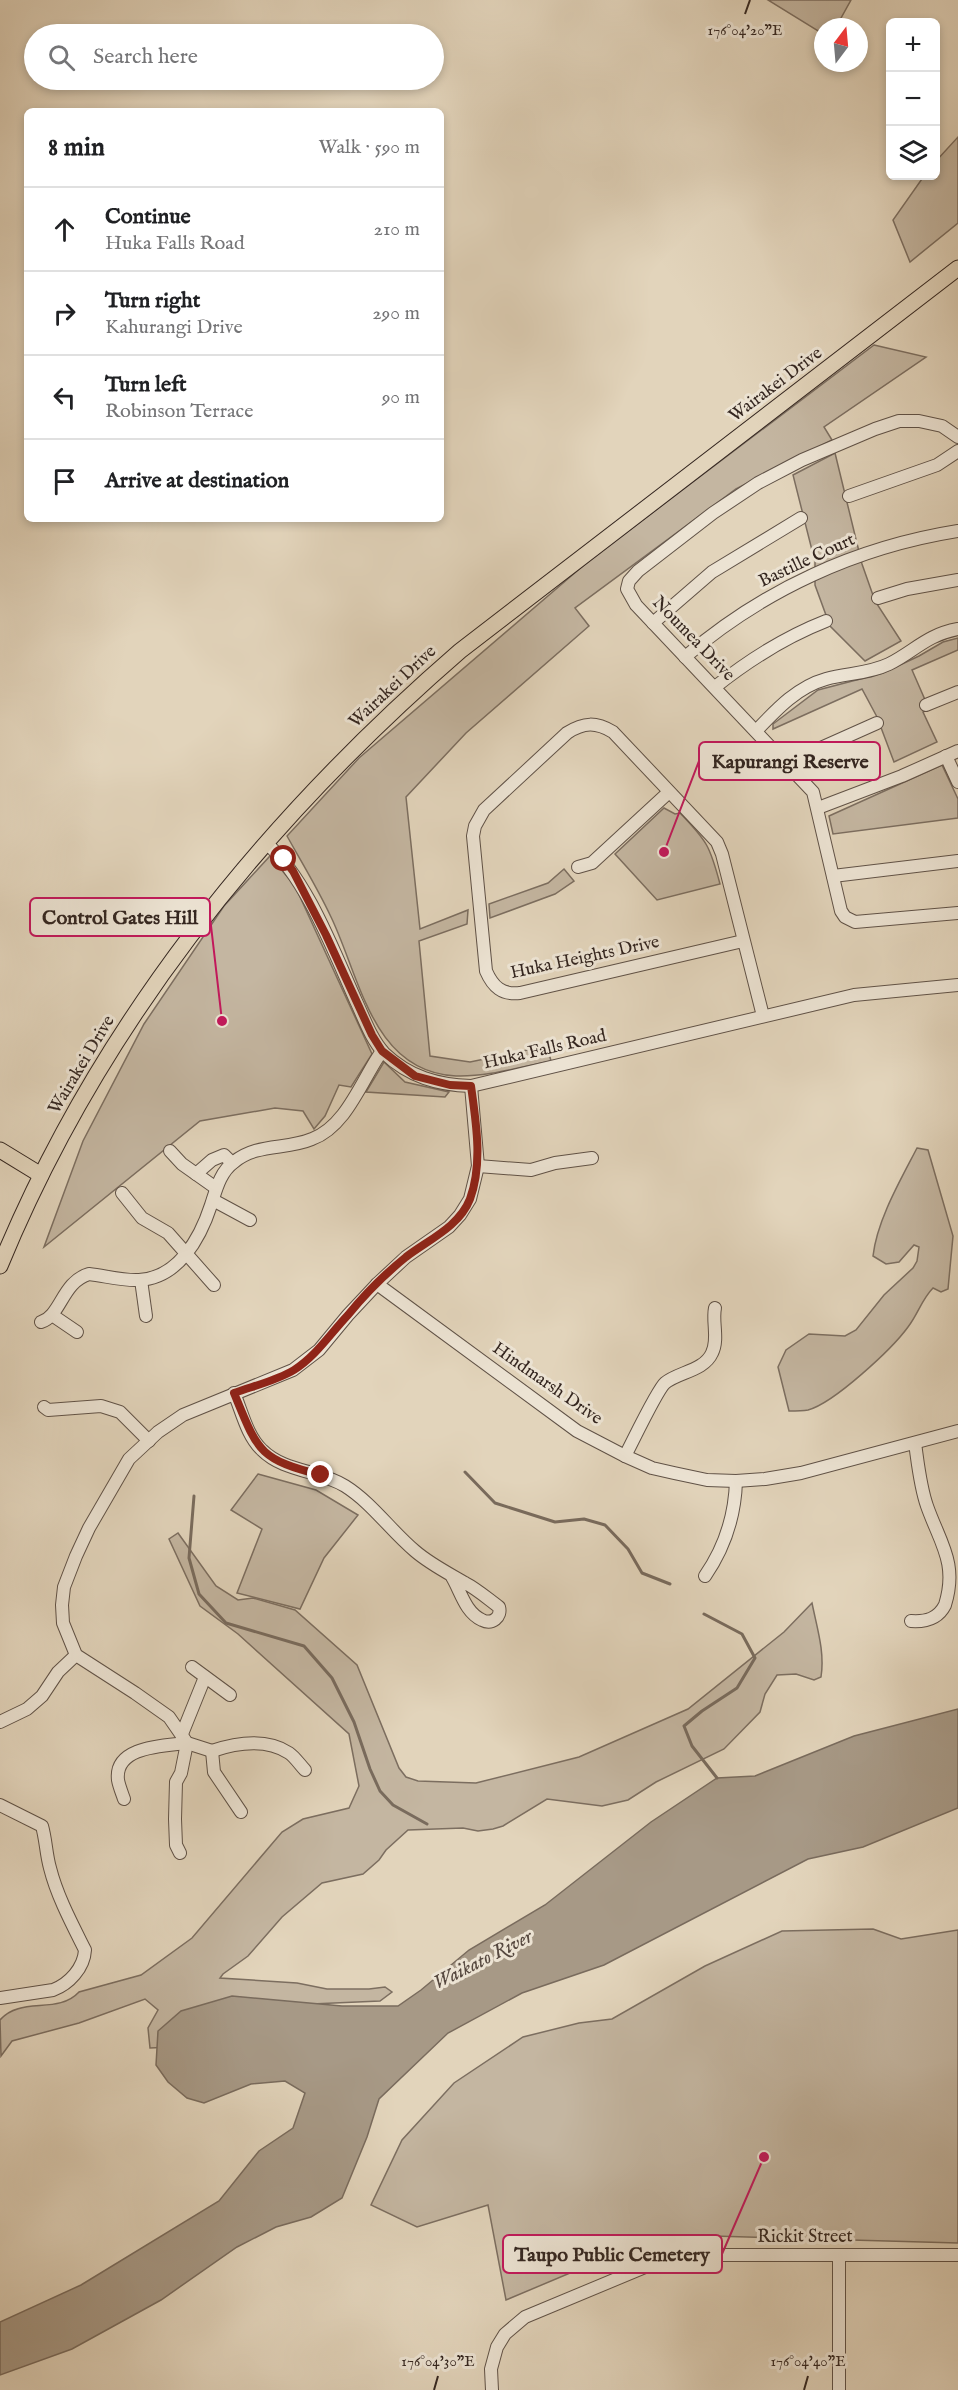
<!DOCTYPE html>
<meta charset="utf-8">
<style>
body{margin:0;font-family:"IM FELL English",serif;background:#f6f6f6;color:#202124}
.controls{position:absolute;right:18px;top:18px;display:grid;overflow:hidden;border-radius:9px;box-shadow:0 3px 9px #0003}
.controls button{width:54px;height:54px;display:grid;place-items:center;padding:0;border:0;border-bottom:2px solid #e0e0e0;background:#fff;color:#202124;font:30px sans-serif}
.compass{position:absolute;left:814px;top:18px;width:54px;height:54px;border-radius:50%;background:#fff;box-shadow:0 3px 9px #0003;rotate:16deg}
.stop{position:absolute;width:18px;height:18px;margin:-14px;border:4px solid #8f2418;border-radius:50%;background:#fff}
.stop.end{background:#8f2418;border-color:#fff;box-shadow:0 2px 6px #0008}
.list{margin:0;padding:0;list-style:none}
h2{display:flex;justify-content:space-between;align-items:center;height:78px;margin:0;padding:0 24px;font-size:26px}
h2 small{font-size:20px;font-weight:400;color:#757577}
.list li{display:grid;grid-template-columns:39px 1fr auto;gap:18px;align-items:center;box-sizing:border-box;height:84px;padding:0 24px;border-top:2px solid #e0e0e0}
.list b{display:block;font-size:22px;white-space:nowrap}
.list p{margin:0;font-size:20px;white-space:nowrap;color:#757577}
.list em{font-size:20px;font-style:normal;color:#757577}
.icon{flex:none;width:33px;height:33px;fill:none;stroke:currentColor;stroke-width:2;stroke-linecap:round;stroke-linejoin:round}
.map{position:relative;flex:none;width:958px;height:2390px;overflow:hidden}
.search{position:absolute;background:#fff;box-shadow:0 3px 9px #0003;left:24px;top:24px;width:420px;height:66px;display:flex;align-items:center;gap:15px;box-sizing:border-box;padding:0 21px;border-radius:33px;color:#757577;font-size:22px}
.panel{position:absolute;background:#fff;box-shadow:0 3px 9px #0003;left:24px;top:108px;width:420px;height:414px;border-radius:9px}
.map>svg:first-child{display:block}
.green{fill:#c4b6a1;stroke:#7c6e60;stroke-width:1.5}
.water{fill:#a79986;stroke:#796b5d;stroke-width:1.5}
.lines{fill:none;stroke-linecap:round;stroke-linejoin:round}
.stream{stroke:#796b5d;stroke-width:3}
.minor-casing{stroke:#605247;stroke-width:14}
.major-casing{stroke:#342620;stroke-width:17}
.minor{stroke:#ece3d3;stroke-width:12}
.major{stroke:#e2d4bb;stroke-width:15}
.route{stroke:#8f2418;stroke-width:8}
.ticks{fill:none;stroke:#342620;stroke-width:2}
.labels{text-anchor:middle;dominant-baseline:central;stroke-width:6;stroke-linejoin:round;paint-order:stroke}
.street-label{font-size:18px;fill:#342620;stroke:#ece3d3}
.water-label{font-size:20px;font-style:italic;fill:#56483f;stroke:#ece3d3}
.ticks-label{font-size:15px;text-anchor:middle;fill:#342620;stroke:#ece3d3;stroke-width:6;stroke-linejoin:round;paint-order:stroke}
.leader{fill:none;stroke:#c2185b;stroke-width:2}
.callout-dot{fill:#c2185b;stroke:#ece3d3;stroke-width:2}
.callout{fill:#ece3d3;stroke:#c2185b;stroke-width:2}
.callout-label{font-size:20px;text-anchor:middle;font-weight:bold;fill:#342620}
</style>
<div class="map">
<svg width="958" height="2390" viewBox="0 0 958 2390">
<rect width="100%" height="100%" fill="#e2d4bb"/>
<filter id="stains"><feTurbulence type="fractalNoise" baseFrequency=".00333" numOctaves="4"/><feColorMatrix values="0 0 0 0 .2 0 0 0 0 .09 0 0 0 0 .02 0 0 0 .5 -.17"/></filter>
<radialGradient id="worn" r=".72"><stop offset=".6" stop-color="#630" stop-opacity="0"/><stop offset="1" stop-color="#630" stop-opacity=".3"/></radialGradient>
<!-- green -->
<g class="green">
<polygon points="768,0 851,0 836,27 823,27 823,34"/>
<polygon points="958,137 958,223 910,262 893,220 924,176 936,176 936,161"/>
<path d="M874,345L926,357L824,427L832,440L736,489L575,608L589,626L466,733L406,797L420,929L468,910L467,924L419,941L430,1056L470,1062L547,1046L551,1061C520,1067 487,1077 456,1076C372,1072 360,977 331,917C318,889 302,863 287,836L359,758L591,559Z"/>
<polygon points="835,453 862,564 875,601 901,641 865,661 830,626 815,585 815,562 793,475"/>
<polygon points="958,638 958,650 912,670 929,709 923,712 937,742 894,762 877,717 862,689 773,729 773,724 818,690 883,673 919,656 943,642"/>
<polygon points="942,765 958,799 958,818 833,834 829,816"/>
<path d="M664,808L675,814L680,813C707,841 710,846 720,884L657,900L615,854Z"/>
<polygon points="270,856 295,886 372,1054 351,1087 339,1085 325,1116 314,1129 303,1111 275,1108 200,1121 44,1247 83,1141 144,1024 224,906"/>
<polygon points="564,869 574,881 555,894 490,918 489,904 548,883"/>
<polygon points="384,1062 405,1082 449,1092 445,1097 366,1092"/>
<path d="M917,1148L928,1150L953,1236L948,1289L941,1292L933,1288C922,1299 918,1314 908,1327C892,1349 834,1403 808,1410C802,1411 795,1411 789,1411L778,1367L786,1350L809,1334L845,1336L856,1330L884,1295L913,1268L917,1261L919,1247L914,1245L899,1262L886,1264L873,1256C877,1220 901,1179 917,1148Z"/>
<polygon points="258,1474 316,1490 358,1515 324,1558 300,1609 237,1593 262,1529 231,1510"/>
<path d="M178,1533L216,1586L238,1600L253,1598L295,1610L357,1665L399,1768L406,1777L418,1781L476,1783L579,1757L688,1709L784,1632L812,1603C817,1628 825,1652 821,1677L814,1680L796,1674L777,1675L765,1694L760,1712L724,1749L656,1782L628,1800L602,1806L547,1799L503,1826L493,1829L478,1831L463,1828L408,1830L386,1850L379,1860L363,1874L322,1883L282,1917L248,1956L223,1974L220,1978L297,1983L327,1989H369L385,1987L392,1992L380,2001L223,2008L172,2047L150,2048L148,2028L158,2010L145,1999L79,2023L12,2041L1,2056L0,2020C20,1996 58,2015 79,1992L141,1975L192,1938L282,1832L303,1819L349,1808L359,1786L349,1734L238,1634L200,1606L169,1539Z"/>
<polygon points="873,1929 901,1939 958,1930 958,2243 679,2235 589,2265 506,2300 488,2205 417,2227 371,2205 402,2140 454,2083 523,2037 579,2023 612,2019 705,1966 782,1931"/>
</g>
<!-- water -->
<polygon class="water" points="958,1709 958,1808 863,1847 808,1859 604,1965 522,1993 448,2033 379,2099 367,2137 342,2198 311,2217 276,2227 237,2247 161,2300 72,2349 0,2375 0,2322 81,2285 219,2201 259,2151 293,2128 305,2093 285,2081 251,2084 204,2103 187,2098 168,2082 156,2065 158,2031 181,2011 232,1996 342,2006 398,2006 421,1990 469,1950 545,1905 651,1822 717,1778 755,1776 854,1736"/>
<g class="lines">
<!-- stream -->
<g class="stream">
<polyline points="465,1472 495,1503 555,1522 584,1519 605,1525 628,1549 642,1573 670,1584"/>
<polyline points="194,1496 189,1558 199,1594 226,1623 304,1646 332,1678 354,1722 370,1769 380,1791 393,1805 427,1824"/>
<polyline points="704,1614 742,1634 755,1658 737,1688 702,1711 684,1726 692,1746 717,1778"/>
</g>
<defs>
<g id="minor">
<polyline points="958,437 942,426 919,421 899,421 875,429 802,460 758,483 713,513 638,571 629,581 627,589 636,605 813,792 841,911 845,917 855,922 958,913"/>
<polyline points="849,496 937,465 958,451"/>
<polyline points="878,598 907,589 958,580"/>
<polyline points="653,623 712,572 801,518"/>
<path d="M685,657C763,590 857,547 958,531"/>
<path d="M715,687C749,660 785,637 826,621"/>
<polyline points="926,705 958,692"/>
<path d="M756,731C776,710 797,687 826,679C847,673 868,674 889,664C915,651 926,635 958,629"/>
<polyline points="946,756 958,782"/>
<polyline points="789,766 803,756 877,723"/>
<polyline points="818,808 902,776 958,751"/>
<path d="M266,843C306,877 334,952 356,1001C364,1018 371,1039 384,1053C409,1077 438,1085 471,1086L854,995L958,985"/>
<polyline points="578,867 592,863 669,792"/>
<polyline points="833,876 958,861"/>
<path d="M743,941L520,993C502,995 493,987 486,971L473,836L475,826L484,810L567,733C584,722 596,722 613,732L717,842L722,854L763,1016"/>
<polyline points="170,1151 182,1164 216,1188"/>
<polyline points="478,1166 531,1170 555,1163 592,1158"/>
<polyline points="196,1174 212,1160 224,1155 232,1163"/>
<polyline points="122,1193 142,1218 168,1233 214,1285"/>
<polyline points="213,1200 250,1220"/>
<polyline points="141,1280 146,1316"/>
<polyline points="377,1284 577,1431 625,1456 652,1468 674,1473 707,1480 736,1481 765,1479 801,1473 958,1431"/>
<polyline points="52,1315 77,1332"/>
<path d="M41,1322C61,1316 62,1282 89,1274C106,1276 123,1281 139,1280C178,1278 200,1239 211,1205C216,1190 220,1172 234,1162C257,1143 286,1150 312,1139C347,1126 362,1079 382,1051"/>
<path d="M234,1393C242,1412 247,1436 262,1450C284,1472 319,1470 345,1486C372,1503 391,1531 415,1551C430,1564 448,1573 465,1583C477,1589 488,1599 499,1607C502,1617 492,1625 482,1620C465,1612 461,1592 452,1577"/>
<polyline points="44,1407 48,1410 101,1406 120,1412 149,1441"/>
<path d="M625,1456C632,1443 657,1390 665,1383C678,1372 704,1371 712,1353C719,1339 712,1322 715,1308"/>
<path d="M705,1576C725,1547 735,1516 736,1481"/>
<path d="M911,1621C926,1622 938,1619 945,1605C958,1563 940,1543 927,1506C920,1486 918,1464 915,1443"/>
<polyline points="192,1667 230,1695"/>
<polyline points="0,1722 27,1709 42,1696 58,1672 76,1655"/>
<polyline points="182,1734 205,1677"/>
<polyline points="212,1751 187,1743 169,1717 135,1693 76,1655 63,1623 62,1605 64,1587 76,1556 89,1528 129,1459 158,1432 183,1415 293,1370 319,1350 348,1315 377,1284 406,1257 449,1227 460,1215 470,1199 478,1166 471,1086"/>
<path d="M212,1751C236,1743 266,1738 289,1753C295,1757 300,1765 305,1770"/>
<polyline points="212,1751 214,1772 241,1812"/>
<path d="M124,1799C122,1793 119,1786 118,1780C114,1746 164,1746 187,1743"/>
<path d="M0,1805L42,1826C46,1840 46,1854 50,1868C57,1896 72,1924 85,1950C84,1968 69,1984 53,1990L0,1998"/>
<polyline points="180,1853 176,1845 175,1819 176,1782 181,1773 187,1743"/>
<polyline points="492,2390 491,2369 497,2347 505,2334 525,2317 669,2257 689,2255 958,2255"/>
<polyline points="839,2390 839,2256"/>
</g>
<g id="major">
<polyline points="0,1150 41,1175"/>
<path d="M0,1266C99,1025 264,821 460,651L958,268"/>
</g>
</defs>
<!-- minor casing -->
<use href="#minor" class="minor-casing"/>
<!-- major casing -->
<use href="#major" class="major-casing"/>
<!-- minor -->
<use href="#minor" class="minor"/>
<!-- major -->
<use href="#major" class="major"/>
</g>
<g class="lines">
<!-- route -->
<path class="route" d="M284,859L293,871L326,935L372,1035L382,1051L415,1076L450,1085L471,1086C476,1122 483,1164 470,1199C459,1227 428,1240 406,1257C385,1274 365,1294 348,1315C330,1334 316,1356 294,1370C276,1381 253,1386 234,1393C258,1451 258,1459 321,1475"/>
</g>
<!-- ticks -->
<path class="ticks" d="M745,14L750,0M434,2390L438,2376M804,2390L808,2376"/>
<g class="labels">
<!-- street labels -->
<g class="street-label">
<text transform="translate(776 385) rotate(-37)">Wairakei Drive</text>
<text transform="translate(807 561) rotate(-25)">Bastille Court</text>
<text transform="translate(693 639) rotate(46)">Noumea Drive</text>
<text transform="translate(393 687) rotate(-43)">Wairakei Drive</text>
<text transform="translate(585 958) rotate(-12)">Huka Heights Drive</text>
<text transform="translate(545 1050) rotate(-13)">Huka Falls Road</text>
<text transform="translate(82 1065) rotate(-59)">Wairakei Drive</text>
<text transform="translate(547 1384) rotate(35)">Hindmarsh Drive</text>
<text x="805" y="2237">Rickit Street</text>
</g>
<!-- water labels -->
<g class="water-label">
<text transform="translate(483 1960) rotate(-27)">Waikato River</text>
</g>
</g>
<g class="ticks-label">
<text x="745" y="35">176°04'20"E</text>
<text x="438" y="2366">176°04'30"E</text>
<text x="808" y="2366">176°04'40"E</text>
</g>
<!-- callouts -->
<path class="leader" d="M664 852L699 761M222 1021L210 917M764 2157L722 2254"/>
<g class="callout-dot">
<circle cx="664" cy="852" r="6"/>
<circle cx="222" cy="1021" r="6"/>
<circle cx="764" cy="2157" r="6"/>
</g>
<g class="callout">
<rect x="699" y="742" width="181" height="38" rx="6"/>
<rect x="30" y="898" width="180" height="38" rx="6"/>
<rect x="503" y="2235" width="219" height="38" rx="6"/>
</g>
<g class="callout-label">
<text x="790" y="768">Kapurangi Reserve</text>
<text x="120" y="924">Control Gates Hill</text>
<text x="612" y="2261">Taupo Public Cemetery</text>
</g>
<rect width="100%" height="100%" filter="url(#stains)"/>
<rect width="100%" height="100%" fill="url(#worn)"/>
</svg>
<div class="controls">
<button>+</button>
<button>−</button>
<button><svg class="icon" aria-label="layers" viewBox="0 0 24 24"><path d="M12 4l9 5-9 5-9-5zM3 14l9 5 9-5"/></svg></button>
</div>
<svg class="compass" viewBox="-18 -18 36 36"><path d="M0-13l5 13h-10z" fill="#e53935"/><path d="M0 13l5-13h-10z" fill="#757577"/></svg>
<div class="stop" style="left:284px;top:859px"></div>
<div class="stop end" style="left:321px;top:1475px"></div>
<div class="search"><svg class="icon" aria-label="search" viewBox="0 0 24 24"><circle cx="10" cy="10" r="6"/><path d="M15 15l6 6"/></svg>Search here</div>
<section class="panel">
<h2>8 min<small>Walk · 590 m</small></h2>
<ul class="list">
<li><svg class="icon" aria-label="ahead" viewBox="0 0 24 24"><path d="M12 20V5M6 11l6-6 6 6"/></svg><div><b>Continue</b><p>Huka Falls Road</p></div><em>210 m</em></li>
<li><svg class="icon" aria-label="right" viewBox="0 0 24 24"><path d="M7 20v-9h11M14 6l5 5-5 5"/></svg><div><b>Turn right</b><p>Kahurangi Drive</p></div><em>290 m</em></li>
<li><svg class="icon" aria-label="left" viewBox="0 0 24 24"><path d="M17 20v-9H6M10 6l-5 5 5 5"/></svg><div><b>Turn left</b><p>Robinson Terrace</p></div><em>90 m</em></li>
<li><svg class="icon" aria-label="arrive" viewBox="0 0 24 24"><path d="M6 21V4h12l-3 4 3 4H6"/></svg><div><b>Arrive at destination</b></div></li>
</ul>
</section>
</div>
